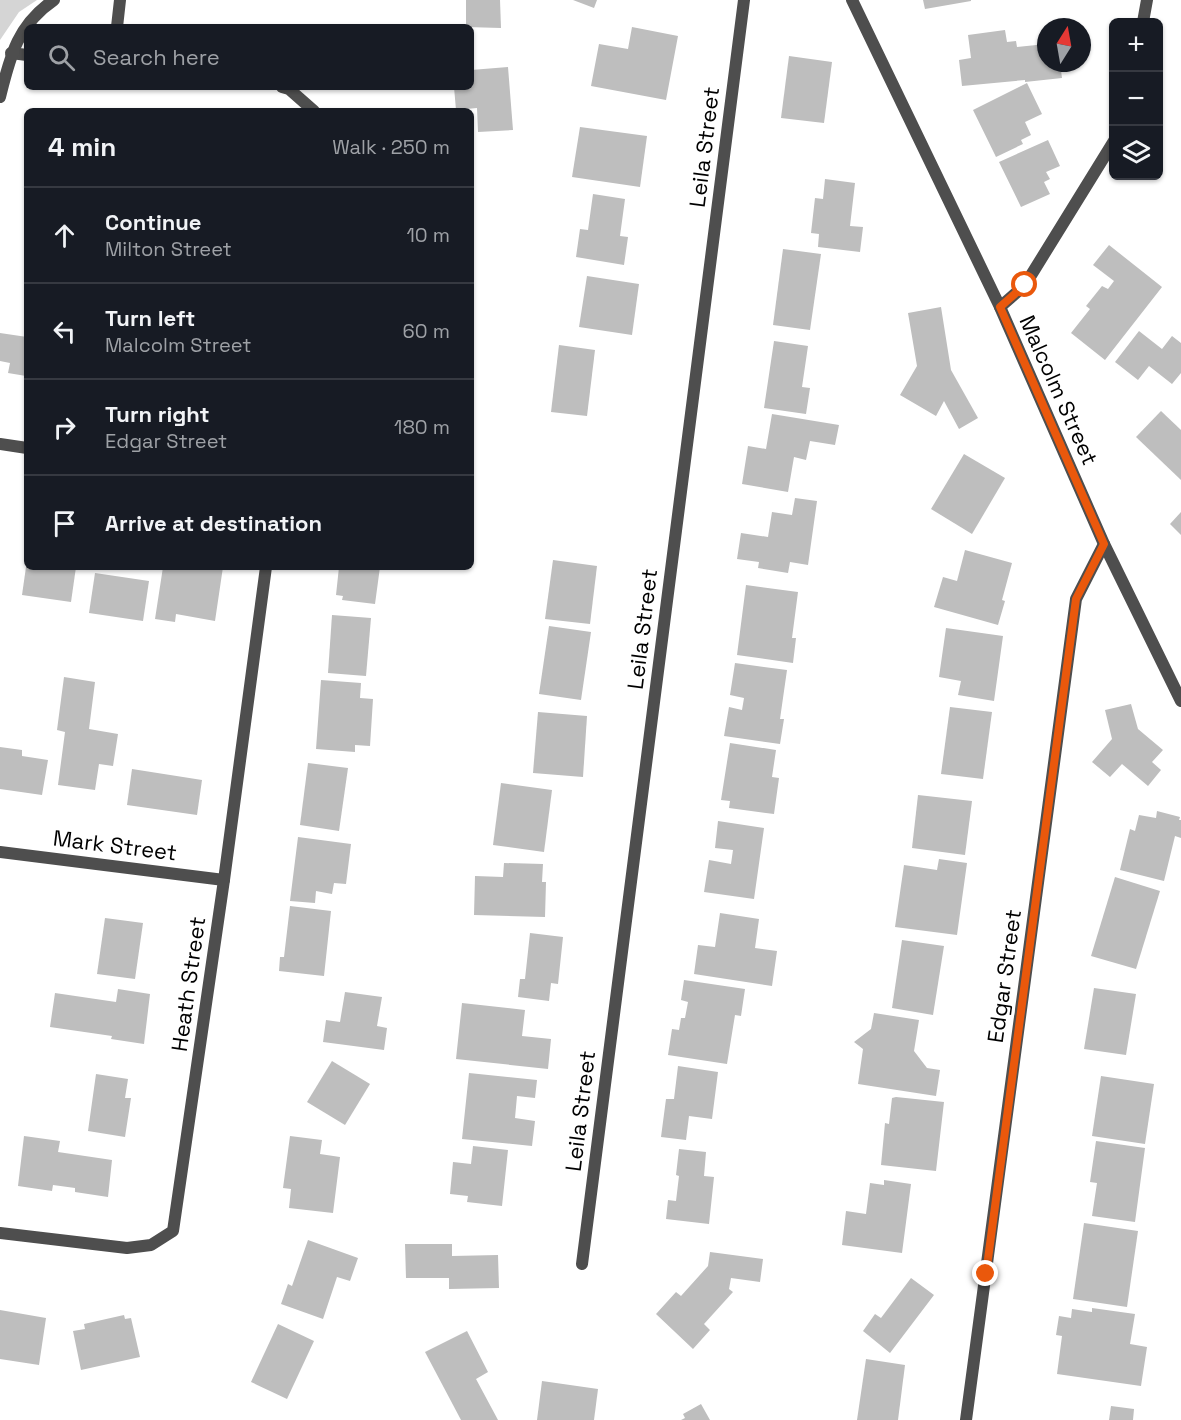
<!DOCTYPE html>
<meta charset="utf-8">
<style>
body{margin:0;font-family:"Space Grotesk",sans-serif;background:#242831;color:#f1f3f6}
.controls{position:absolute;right:18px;top:18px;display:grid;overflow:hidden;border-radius:9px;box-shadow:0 2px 4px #0004}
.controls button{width:54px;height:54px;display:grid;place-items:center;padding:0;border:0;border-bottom:2px solid #363941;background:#171b24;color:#f1f3f6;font:30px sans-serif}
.compass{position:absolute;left:1037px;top:18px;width:54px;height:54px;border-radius:50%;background:#171b24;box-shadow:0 2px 4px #0004;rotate:11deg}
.stop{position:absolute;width:18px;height:18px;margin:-14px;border:4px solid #ea580c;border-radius:50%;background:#fff}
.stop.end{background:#ea580c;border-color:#fff;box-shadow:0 2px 6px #0008}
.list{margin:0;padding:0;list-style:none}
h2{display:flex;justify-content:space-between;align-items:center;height:78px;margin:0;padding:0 24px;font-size:26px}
h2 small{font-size:20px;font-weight:400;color:#9ea1a6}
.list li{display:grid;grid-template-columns:39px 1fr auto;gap:18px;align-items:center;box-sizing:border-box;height:96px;padding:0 24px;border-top:2px solid #363941}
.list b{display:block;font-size:22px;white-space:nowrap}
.list p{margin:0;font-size:20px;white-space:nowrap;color:#9ea1a6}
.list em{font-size:20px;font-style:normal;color:#9ea1a6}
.icon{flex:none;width:33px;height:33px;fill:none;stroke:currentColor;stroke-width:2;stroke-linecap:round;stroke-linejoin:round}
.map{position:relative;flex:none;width:1181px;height:1420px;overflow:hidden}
.search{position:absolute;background:#171b24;box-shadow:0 2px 4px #0004;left:24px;top:24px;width:450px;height:66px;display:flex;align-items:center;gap:15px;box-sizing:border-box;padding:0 21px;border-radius:9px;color:#9ea1a6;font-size:22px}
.panel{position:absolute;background:#171b24;box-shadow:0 2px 4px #0004;left:24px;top:108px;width:450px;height:462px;border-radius:9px}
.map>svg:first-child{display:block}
.green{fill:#d5d5d5}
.building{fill:#bebebe}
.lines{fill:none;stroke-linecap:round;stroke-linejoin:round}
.minor{stroke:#4e4e4e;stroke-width:12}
.route{stroke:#ea580c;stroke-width:8}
.labels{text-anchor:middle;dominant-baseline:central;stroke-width:6;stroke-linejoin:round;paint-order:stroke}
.street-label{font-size:22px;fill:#000;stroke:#fff}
</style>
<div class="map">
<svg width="1181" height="1420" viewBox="0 0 1181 1420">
<rect width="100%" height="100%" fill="#fff"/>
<!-- green -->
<polygon class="green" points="0,0 37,0 19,12 0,40"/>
<!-- building -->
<g class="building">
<polygon points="466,0 500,0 501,28 466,27"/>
<polygon points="573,0 597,0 594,8"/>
<polygon points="923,0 971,0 971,1 925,9"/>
<polygon points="632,27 678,36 666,100 591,86 599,44 628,49"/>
<polygon points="1005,30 1007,42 1016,41 1017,47 1046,44 1046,63 1060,63 1062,78 1025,82 1025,80 962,86 959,60 971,58 968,35"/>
<polygon points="789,56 832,62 824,123 781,118"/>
<polygon points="508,67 513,130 478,132 477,108 456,110 454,87 471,87 471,70"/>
<polygon points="1027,83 1042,114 1025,122 1031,135 1021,140 1023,144 996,157 973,110"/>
<polygon points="580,127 647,136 640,187 572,177"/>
<polygon points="1048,140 1060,166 1046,172 1050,179 1044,182 1050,194 1021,207 999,162"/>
<polygon points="825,179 855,183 850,226 863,227 860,252 818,247 819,234 811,233 815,198 823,199"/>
<polygon points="593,194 625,199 620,236 628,237 624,265 576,257 580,229 588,230"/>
<polygon points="1109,245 1162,287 1105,360 1071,333 1090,309 1086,306 1102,286 1108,289 1114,281 1093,265"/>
<polygon points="783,249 821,254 810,330 773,325"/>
<polygon points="587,276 639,284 632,335 579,327"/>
<polygon points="941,307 951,370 978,418 959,429 944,401 936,416 900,395 917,366 908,313"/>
<polygon points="1139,331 1162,349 1172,336 1181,343 1181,373 1172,384 1149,366 1138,380 1115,362"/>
<polygon points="0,333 27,337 27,387 24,387 26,376 8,373 10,363 0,361"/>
<polygon points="774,341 808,346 802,387 810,388 806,414 764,408"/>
<polygon points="559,345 595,350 587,416 551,412"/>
<polygon points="1161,411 1181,430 1181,480 1136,437"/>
<polygon points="772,414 839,425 835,445 810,441 806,460 794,457 788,492 742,484 748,446 766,449"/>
<polygon points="964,454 1005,478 972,534 931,509"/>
<polygon points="795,498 817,501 808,565 790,562 788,573 758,568 759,562 737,559 741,533 768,537 772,512 792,515"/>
<polygon points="1181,512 1181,535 1170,524"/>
<polygon points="965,550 1012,563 1002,600 1005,601 998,625 934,607 943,577 957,581"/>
<polygon points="553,560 597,566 590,624 545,619"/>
<polygon points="26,567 76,567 71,602 22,595"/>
<polygon points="163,567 223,567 215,621 176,614 175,622 155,619"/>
<polygon points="339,567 380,567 375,604 342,600 343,596 336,595"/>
<polygon points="95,573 149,581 143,621 89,613"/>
<polygon points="746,585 798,592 792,638 796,638 793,663 737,655"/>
<polygon points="332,615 371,618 366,676 328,673"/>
<polygon points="549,626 591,632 581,700 539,694"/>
<polygon points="946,628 1003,636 994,701 958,695 961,681 939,677"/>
<polygon points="735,663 787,670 780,719 784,719 780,744 724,736 729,707 742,710 744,698 730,695"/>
<polygon points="64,677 95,682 89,729 118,734 113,766 99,764 95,790 58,785 65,732 57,730"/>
<polygon points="321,680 361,683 360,698 373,699 370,746 355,745 355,752 316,749"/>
<polygon points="1131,704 1138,729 1163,750 1152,762 1161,770 1148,786 1122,764 1110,777 1092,762 1112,739 1105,710"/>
<polygon points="950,707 992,712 983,779 941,774"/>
<polygon points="538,712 587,716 583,777 533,773"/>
<polygon points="730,743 776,750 772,777 779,778 774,814 729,808 730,801 721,800"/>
<polygon points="0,747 22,750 22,756 48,760 42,795 0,789"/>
<polygon points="308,763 348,768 339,831 300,825"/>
<polygon points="132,769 202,780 197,815 127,805"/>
<polygon points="501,783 552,790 544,852 493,845"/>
<polygon points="918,795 972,801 965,855 912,848"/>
<polygon points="1157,811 1180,817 1179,820 1181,820 1181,838 1175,836 1164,881 1120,870 1130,829 1135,831 1139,815 1156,818"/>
<polygon points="718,821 764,828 754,899 704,892 709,860 731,864 733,850 715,848"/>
<polygon points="298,837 351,844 346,884 334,883 332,894 316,891 315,903 290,901"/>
<polygon points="939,859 967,863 957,935 895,927 904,865 937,870"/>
<polygon points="504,863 543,864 542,882 546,882 545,917 474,915 475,876 503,877"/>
<polygon points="1115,877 1160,891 1136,969 1091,956"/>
<polygon points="290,906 331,911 324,976 279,971 280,957 284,957"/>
<polygon points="720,913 759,919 755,948 777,951 772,986 694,974 698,945 715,947"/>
<polygon points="105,918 143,923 135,979 97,974"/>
<polygon points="530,933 563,937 558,984 551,983 549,1001 518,997 520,979 525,979"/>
<polygon points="902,940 944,946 933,1015 892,1008"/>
<polygon points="684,980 745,989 741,1016 735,1015 727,1064 668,1055 672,1029 679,1030 681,1018 685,1018 688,1002 681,1000"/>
<polygon points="1094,988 1136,994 1126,1055 1084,1049"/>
<polygon points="118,989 150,994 144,1044 111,1039 112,1036 50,1027 55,993 116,1002"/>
<polygon points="345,992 382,997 377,1026 387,1028 384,1050 323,1042 326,1020 340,1022"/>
<polygon points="462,1003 525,1010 522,1036 551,1039 548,1069 456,1059"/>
<polygon points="874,1013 919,1020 914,1051 927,1068 940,1070 936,1096 858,1084 863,1049 854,1042 871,1029"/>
<polygon points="332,1061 370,1084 345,1125 307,1102"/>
<polygon points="678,1066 718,1072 712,1119 689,1116 686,1140 661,1137 666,1099 674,1099"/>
<polygon points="469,1073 537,1080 535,1098 517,1096 515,1118 535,1121 532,1146 462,1139"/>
<polygon points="96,1074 128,1079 125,1098 131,1098 125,1137 88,1131"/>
<polygon points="1101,1076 1154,1084 1145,1144 1092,1136"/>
<polygon points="896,1097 944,1102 936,1171 881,1165 885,1123 889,1124 892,1098"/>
<polygon points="24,1136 60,1141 58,1152 112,1160 108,1197 75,1192 75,1188 53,1185 52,1191 18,1186"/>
<polygon points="290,1136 322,1140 320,1154 340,1157 333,1213 289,1208 291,1189 283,1188"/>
<polygon points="1096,1141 1145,1148 1135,1222 1092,1216 1097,1183 1090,1182"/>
<polygon points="473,1146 508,1150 502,1206 467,1202 468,1196 450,1194 453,1162 471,1164"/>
<polygon points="679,1149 706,1152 704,1176 714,1177 709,1224 666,1219 668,1200 676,1201 679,1176 676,1175"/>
<polygon points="884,1180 911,1184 902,1253 842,1245 846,1211 866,1214 870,1183 884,1185"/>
<polygon points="1084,1223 1138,1231 1127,1307 1073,1299"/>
<polygon points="308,1240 358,1258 350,1281 337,1277 323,1319 281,1304 288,1284 292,1286"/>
<polygon points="405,1244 452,1244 452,1256 498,1255 499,1288 449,1289 449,1278 406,1278"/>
<polygon points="710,1252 763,1259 760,1282 731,1278 729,1289 733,1292 704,1324 710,1330 693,1349 656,1314 676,1292 681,1296 708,1266"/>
<polygon points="911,1278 934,1295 890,1353 863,1331 875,1314 881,1318"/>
<polygon points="1092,1308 1135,1314 1130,1344 1147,1347 1141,1386 1057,1374 1062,1336 1056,1335 1059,1316 1071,1318 1072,1309 1092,1312"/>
<polygon points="0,1310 46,1318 39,1365 0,1359"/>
<polygon points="124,1315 125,1319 131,1318 140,1357 81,1370 73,1331 85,1329 84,1324"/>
<polygon points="278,1324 314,1341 287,1399 251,1382"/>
<polygon points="467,1331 488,1372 476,1379 498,1420 461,1420 425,1352"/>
<polygon points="866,1359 905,1365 898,1420 857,1420"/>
<polygon points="542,1381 598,1389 594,1420 537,1420"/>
<polygon points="701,1404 710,1420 681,1420 685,1418 683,1414"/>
<polygon points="1111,1406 1134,1409 1133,1420 1109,1420"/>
</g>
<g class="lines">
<!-- minor -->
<g class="minor">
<polyline points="852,0 1000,307 1104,544 1181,701"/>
<polyline points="1143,22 1147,0"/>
<polyline points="117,27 120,0"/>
<polyline points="11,53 27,55"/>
<polyline points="282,87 289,89 314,111"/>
<path d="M0,97C10,57 17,25 54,0"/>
<polyline points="1000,307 1025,285 1114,141"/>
<polyline points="0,444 27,448"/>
<polyline points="0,852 224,880"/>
<polyline points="0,1233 127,1248 151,1245 173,1231 224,880 266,567"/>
<polyline points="582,1264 744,0"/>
<polyline points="966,1420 1076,599 1104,544"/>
</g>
</g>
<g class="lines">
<!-- route -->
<polyline class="route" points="986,1274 1076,599 1104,544 1000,307 1025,285"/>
</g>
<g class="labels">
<!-- street labels -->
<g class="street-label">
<text transform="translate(704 147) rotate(-83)">Leila Street</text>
<text transform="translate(1059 390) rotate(66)">Malcolm Street</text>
<text transform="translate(642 629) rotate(-83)">Leila Street</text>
<text transform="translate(115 845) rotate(7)">Mark Street</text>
<text transform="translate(1004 976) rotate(-82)">Edgar Street</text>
<text transform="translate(188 984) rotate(-82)">Heath Street</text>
<text transform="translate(580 1111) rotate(-83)">Leila Street</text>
</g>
</g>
</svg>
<div class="controls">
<button>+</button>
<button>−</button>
<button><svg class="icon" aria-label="layers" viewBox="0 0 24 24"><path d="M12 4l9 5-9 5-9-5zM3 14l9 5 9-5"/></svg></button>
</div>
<svg class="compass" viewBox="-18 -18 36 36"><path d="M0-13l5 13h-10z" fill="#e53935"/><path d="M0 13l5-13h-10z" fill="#9ea1a6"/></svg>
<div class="stop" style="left:1025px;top:285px"></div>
<div class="stop end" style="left:986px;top:1274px"></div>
<div class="search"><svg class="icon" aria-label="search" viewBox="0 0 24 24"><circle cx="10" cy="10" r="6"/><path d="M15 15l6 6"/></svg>Search here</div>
<section class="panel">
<h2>4 min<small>Walk · 250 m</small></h2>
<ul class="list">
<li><svg class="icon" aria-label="ahead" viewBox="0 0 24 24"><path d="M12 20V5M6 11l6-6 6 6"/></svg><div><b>Continue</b><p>Milton Street</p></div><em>10 m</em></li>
<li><svg class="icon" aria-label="left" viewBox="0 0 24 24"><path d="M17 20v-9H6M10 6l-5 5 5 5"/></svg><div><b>Turn left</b><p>Malcolm Street</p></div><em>60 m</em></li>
<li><svg class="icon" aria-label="right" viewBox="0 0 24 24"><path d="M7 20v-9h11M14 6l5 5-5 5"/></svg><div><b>Turn right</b><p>Edgar Street</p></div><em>180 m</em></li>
<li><svg class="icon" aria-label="arrive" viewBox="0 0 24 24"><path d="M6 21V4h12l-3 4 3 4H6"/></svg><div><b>Arrive at destination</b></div></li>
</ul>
</section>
</div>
